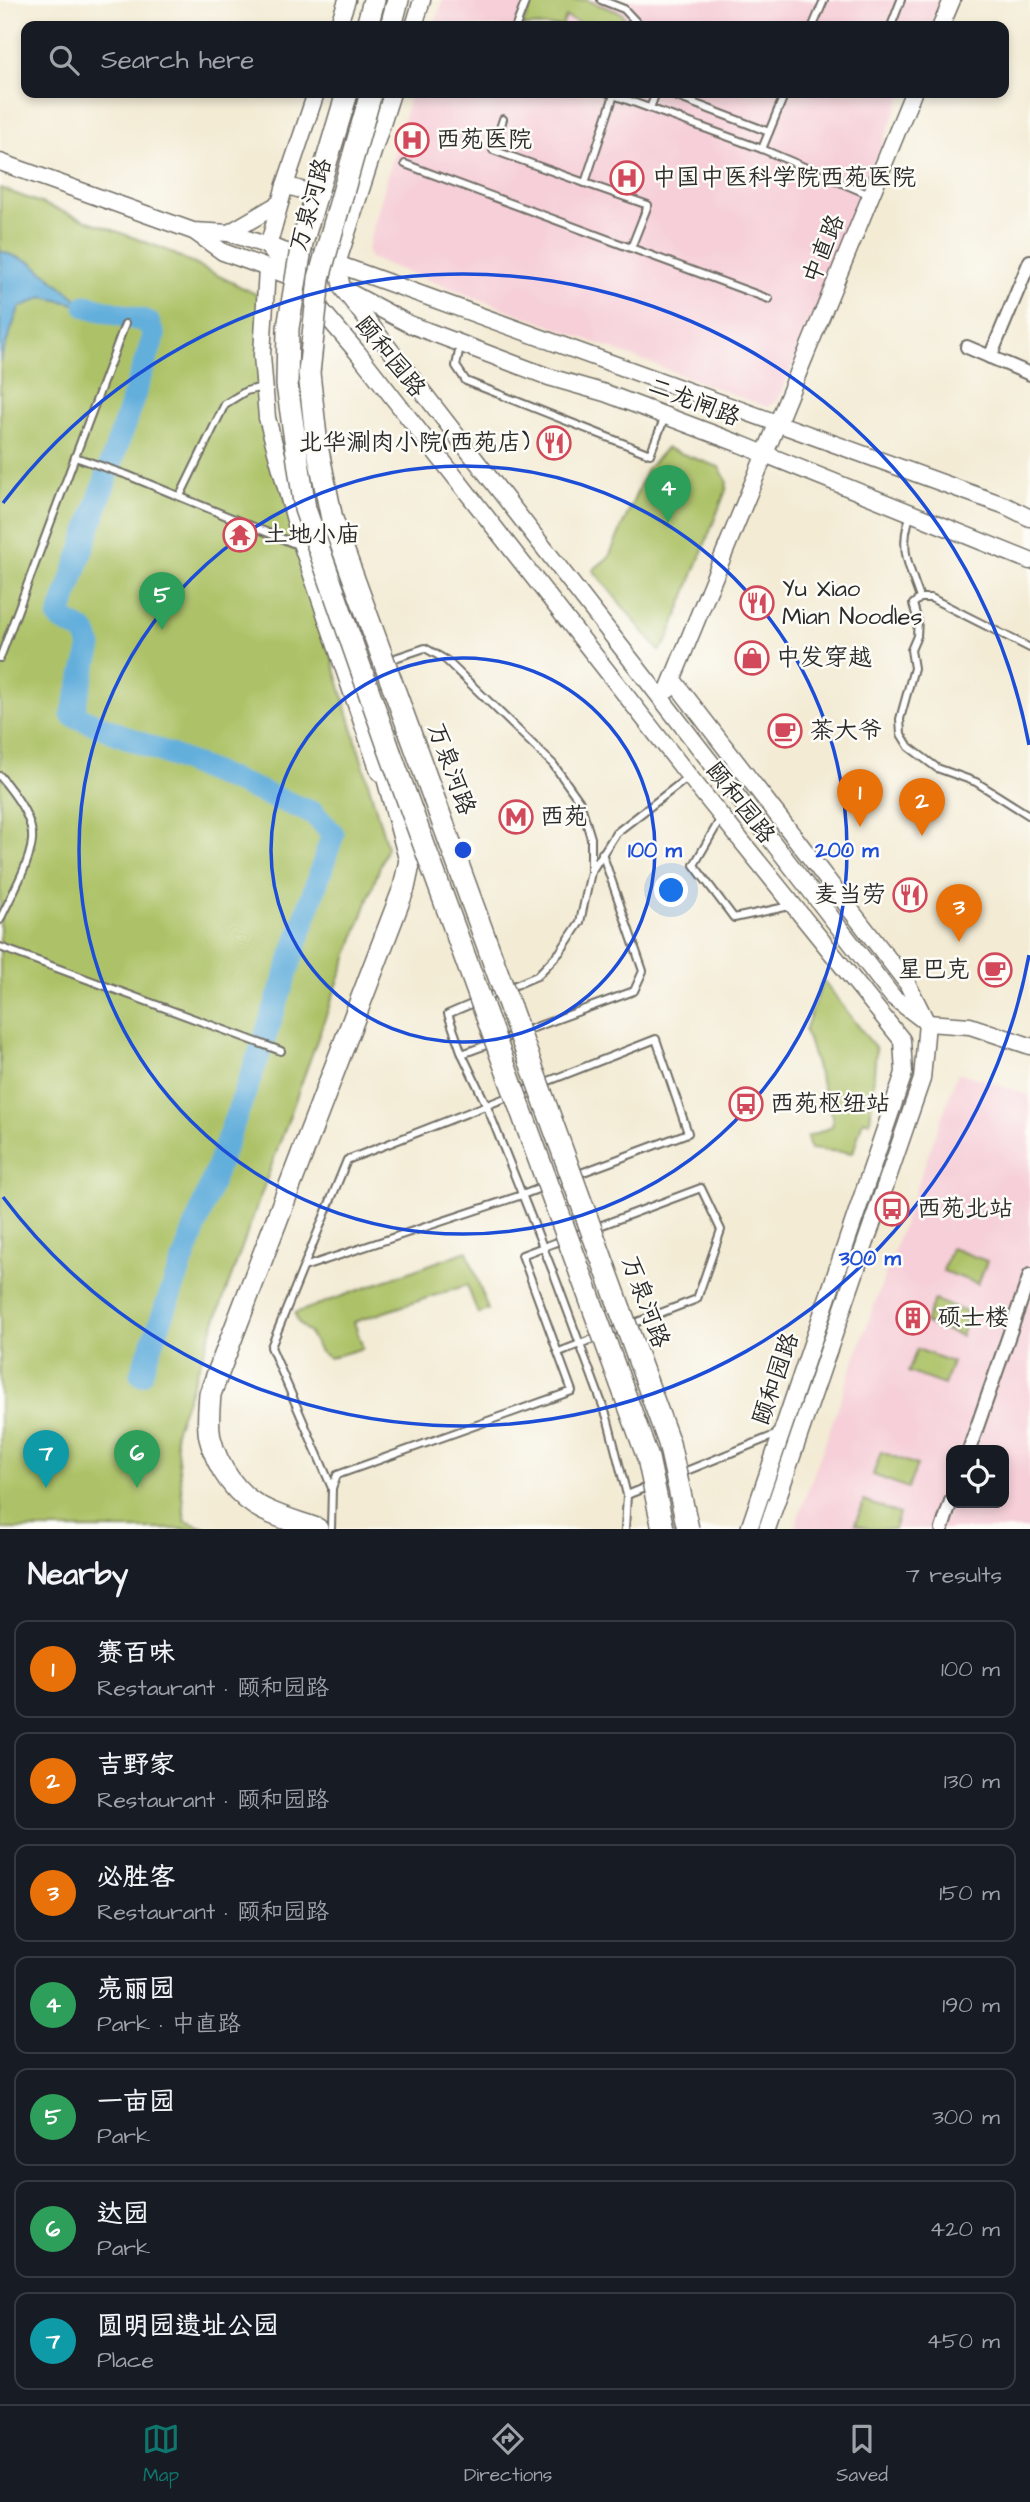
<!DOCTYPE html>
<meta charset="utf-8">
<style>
body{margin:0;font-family:"Architects Daughter","LXGW WenKai TC",sans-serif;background:#20242c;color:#f1f3f6}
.controls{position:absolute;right:21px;bottom:21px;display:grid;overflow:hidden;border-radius:14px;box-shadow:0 4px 10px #0003}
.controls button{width:63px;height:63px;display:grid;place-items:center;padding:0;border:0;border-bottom:2px solid #363941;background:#171b24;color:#f1f3f6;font:35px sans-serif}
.you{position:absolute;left:672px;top:891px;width:24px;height:24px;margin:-18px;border:5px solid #fff;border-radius:50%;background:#1a73e8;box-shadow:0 0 0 10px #1a73e833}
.badge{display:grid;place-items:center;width:46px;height:46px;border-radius:50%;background:#0f766e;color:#fff;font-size:23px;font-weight:700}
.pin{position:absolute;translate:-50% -58px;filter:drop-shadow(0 2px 4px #0008)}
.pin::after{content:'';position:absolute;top:37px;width:24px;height:21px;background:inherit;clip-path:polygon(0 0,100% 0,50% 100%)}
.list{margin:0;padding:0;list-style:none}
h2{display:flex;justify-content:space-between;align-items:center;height:91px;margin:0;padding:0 28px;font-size:30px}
h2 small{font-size:23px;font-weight:400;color:#9ea1a6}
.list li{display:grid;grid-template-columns:46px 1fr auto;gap:21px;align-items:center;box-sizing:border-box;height:98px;margin:0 14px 14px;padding:0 14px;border:2px solid #363941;border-radius:14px}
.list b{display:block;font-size:26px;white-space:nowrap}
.list p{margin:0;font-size:23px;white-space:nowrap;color:#9ea1a6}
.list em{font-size:23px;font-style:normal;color:#9ea1a6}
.icon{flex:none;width:38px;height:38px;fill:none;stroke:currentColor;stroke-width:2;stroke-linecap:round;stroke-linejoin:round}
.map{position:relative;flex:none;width:1030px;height:1529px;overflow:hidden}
.search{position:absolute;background:#171b24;box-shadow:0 4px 10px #0003;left:21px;right:21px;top:21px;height:77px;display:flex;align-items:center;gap:18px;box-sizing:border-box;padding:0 24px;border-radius:14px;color:#9ea1a6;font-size:26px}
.sheet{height:875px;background:#171b24}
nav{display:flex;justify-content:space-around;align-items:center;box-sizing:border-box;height:98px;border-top:2px solid #363941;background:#171b24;font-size:19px;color:#9ea1a6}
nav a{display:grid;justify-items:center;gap:4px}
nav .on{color:#0f766e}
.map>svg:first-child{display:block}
.built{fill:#f6cfd8;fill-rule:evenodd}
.green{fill:#adc267;stroke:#6c7649;stroke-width:2}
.water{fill:#63afdc;stroke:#476d84;stroke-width:2}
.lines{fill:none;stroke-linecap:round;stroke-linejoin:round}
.river{stroke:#63afdc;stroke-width:23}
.lane-casing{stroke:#716e66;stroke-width:10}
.street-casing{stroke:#716e66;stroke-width:16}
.secondary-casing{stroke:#716e66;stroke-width:19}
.highway-casing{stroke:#716e66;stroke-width:24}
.lane{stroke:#fff;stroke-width:6}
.street{stroke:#fff;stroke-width:12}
.secondary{stroke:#fff;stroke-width:16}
.highway{stroke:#fff;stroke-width:21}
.highway-bridge-casing{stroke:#716e66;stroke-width:24;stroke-linecap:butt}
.highway-bridge{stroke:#fff;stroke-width:21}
.ring{fill:none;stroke:#1d4ed8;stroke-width:3.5}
.labels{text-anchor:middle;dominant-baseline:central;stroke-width:5;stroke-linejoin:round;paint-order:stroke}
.poi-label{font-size:24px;fill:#2b2b2b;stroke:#fdfcf7;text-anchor:start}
.street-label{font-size:24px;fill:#2b2b2b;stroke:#fdfcf7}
.centre{fill:#1d4ed8;stroke:#fdfcf7;stroke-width:3.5}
.ring-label{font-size:21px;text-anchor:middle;font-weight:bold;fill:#1d4ed8;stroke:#fdfcf7;stroke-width:5;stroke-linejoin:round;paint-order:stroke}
</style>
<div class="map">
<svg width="1030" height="1529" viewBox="0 0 1030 1529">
<rect width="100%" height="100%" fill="#fdfcf7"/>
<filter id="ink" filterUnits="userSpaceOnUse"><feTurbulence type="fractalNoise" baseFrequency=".0143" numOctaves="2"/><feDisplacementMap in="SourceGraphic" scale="14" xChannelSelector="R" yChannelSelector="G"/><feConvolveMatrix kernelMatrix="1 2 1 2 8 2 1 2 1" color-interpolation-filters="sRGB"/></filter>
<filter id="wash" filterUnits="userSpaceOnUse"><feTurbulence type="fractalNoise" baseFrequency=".00686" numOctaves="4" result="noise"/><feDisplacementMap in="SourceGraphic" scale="28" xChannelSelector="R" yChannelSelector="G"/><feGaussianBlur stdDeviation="1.57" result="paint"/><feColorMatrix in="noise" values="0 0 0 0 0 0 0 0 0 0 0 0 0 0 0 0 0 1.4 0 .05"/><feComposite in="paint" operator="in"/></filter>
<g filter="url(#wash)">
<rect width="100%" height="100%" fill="#f3ebd4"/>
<!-- built -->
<g class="built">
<polygon points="443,0 941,0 930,26 434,26"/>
<polygon points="411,93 903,93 778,400 767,407 370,258 367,250"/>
<path d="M958,1072L1030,1095V1529H794ZM951,1450H1004V1503H951Z"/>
</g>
<!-- green -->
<g class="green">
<polygon points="532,0 586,0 622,13 629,26 587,26 566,17 562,26 523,26"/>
<polygon points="0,188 164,249 262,297 260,412 387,847 175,1432 185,1521 207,1529 0,1529"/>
<polygon points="666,448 719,467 727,481 726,490 667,642 659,651 593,570 609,557 647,469"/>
<polygon points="823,980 876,1049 870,1122 863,1120 853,1153 810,1149 807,1137 832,1127 833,1120 805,1030"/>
<polygon points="951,1248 987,1261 978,1284 943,1271"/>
<polygon points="467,1251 488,1310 478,1314 467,1285 354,1322 363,1348 330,1358 320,1352 310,1334 298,1322 295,1313"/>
<polygon points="934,1300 969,1313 961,1336 925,1323"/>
<polygon points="917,1349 952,1362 944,1385 908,1372"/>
<polygon points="881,1452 917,1465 908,1488 873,1475"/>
<polygon points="864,1501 899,1514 894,1529 869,1529 855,1524"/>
</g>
<!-- water -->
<polygon class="water" points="0,251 31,262 86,306 43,297 19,308 0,361"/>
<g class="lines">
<!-- river -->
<polyline class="river" points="86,306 148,322 154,336 59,618 85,632 91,647 72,715 313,813 333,834 262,1046 141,1374"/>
</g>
</g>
<g filter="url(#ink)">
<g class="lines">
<defs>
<g id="lane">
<polyline points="601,0 624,9 640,26"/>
<polyline points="516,26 526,0"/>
<polyline points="813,26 824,0"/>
<polyline points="891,26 901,0"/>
<polyline points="478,93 482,93"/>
<polyline points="608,93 762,149 785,93"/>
<polyline points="667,93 769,132"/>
<polyline points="614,95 585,183 648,205 631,248 769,299"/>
<polyline points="650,108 656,93"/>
<polyline points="503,119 493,150 585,183"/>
<polyline points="762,149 870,195"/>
<polyline points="405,164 631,248"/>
<polyline points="125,324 75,457 127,475 300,546"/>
<polyline points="460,346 456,366 466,381 650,454 665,417"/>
<polyline points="180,496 225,404 246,391 263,387"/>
<path d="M911,514C898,548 909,566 920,598"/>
<polyline points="1030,648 931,598 920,598 913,604 918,621 917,636 911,650 914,668 900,719 901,734 909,747 937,768 976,782 1030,816"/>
<polyline points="0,658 75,457"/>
<polyline points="366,672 398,657 425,648 446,660 553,764 580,802 591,838 591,870"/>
<path d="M0,776C13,792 29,812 32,833C35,856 10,897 0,920"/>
<polyline points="721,818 694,865 734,918 790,906"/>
<polyline points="0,947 281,1051"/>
<polyline points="462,1054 634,991 643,971 602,853"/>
<polyline points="304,1267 522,1195 688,1133 656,1039 347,1160 271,1347 332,1488"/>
<polyline points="627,1495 780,1433"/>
<polyline points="331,1529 332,1488 337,1475 572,1391 522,1255 701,1188 721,1230 697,1299 559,1352"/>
<polyline points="625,1529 627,1495 607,1417 555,1277 486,1104 462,1054 448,1014 537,976 560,952 580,922 591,872 616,833 687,778"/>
</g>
<g id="street">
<polyline points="967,347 1030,374"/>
<polyline points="990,357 1030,261"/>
<polyline points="969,1450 1030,1275"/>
<polyline points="942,1529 951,1501"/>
</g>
<g id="secondary">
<polyline points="338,26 347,0"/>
<polyline points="414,26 422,0"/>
<polyline points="941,26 952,0"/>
<polyline points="392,93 337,264 342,288 893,997 927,1023"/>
<polyline points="0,162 193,231 229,233 302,257 337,264 1006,506 1030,518"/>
<polyline points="285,185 350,205"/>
<polyline points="195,232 223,252 295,278"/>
<polyline points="229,233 280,203"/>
<polyline points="268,247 358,353 689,776 902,1040 904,1073 749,1529"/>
<polyline points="268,247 285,185 316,93"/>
<polyline points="267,268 262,355 267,418 302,546 379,772"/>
<polyline points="347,291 409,324 549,377 605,393 740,444 1030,561"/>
<polyline points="673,680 907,983 927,1023 922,1079 767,1529"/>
<polyline points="668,690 913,93"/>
<polyline points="927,1023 970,1026 1030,1046"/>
</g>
<g id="highway">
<polyline points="367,26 374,0"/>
<polyline points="391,26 398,0"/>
<path d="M317,1529C300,1523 281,1518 265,1510C237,1497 217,1467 210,1438C207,1424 209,1408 210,1394L404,888L410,860L387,776L390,752"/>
</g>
</defs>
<!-- lane casing -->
<use href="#lane" class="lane-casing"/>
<!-- street casing -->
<use href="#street" class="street-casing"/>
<!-- secondary casing -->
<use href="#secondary" class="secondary-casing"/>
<!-- highway casing -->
<use href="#highway" class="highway-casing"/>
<!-- lane -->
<use href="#lane" class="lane"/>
<!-- street -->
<use href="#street" class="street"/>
<!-- secondary -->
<use href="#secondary" class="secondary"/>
<!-- highway -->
<use href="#highway" class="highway"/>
<defs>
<g id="highway-bridge">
<polyline points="347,93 302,243 288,328 287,385 305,509 390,752 648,1458 663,1529"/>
<polyline points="371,93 319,278 309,373 317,446 332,519 669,1443 688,1529"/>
</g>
</defs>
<!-- highway-bridge casing -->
<use href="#highway-bridge" class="highway-bridge-casing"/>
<!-- highway-bridge -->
<use href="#highway-bridge" class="highway-bridge"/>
</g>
</g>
<!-- distance rings -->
<g class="ring">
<circle cx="463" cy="850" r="192"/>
<circle cx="463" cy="850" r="384"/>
<path d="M1029 955A576 576 0 0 1 3 1197M3 503A576 576 0 0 1 1029 745"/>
</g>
<!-- icons -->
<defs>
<symbol id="hospital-ring" viewBox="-11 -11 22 22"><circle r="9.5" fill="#fdfcf7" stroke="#d1495b" stroke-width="1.5"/><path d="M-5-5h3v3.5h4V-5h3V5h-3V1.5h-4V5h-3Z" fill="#d1495b"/></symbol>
<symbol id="restaurant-ring" viewBox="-11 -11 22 22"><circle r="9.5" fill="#fdfcf7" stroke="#d1495b" stroke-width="1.5"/><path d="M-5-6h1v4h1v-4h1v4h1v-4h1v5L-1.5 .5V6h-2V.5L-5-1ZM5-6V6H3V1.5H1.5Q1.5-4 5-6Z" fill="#d1495b"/></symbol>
<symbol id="temple-ring" viewBox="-11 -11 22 22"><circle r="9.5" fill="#fdfcf7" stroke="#d1495b" stroke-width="1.5"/><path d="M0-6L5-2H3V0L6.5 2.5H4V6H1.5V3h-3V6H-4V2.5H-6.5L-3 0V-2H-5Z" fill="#d1495b"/></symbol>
<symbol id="shop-ring" viewBox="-11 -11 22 22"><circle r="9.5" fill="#fdfcf7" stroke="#d1495b" stroke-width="1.5"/><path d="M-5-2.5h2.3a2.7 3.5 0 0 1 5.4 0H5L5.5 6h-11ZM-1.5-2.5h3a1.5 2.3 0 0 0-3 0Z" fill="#d1495b"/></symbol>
<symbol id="cafe-ring" viewBox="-11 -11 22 22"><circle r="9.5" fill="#fdfcf7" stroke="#d1495b" stroke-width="1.5"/><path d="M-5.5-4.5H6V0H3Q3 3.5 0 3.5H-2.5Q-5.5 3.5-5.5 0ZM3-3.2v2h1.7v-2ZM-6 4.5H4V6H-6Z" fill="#d1495b"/></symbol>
<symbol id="metro-ring" viewBox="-11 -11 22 22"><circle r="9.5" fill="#fdfcf7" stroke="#d1495b" stroke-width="1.5"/><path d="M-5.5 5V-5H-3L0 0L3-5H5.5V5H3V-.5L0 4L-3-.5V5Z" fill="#d1495b"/></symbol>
<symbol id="bus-ring" viewBox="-11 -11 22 22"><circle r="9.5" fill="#fdfcf7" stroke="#d1495b" stroke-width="1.5"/><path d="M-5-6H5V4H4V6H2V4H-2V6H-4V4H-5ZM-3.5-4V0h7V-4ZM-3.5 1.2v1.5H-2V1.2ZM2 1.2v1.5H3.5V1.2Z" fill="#d1495b"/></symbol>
<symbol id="building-ring" viewBox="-11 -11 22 22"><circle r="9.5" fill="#fdfcf7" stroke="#d1495b" stroke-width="1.5"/><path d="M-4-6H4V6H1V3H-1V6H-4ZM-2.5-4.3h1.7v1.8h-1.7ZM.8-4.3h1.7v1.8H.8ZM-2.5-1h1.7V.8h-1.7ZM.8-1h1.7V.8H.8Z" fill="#d1495b"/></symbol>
</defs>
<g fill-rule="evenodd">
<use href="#hospital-ring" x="393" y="121" width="38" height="38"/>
<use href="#hospital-ring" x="608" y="159" width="38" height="38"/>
<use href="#restaurant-ring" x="535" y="424" width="38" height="38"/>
<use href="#temple-ring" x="221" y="516" width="38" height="38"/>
<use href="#restaurant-ring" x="738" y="584" width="38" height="38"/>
<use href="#shop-ring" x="733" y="639" width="38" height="38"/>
<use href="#cafe-ring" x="766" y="712" width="38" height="38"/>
<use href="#metro-ring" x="497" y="798" width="38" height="38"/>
<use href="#restaurant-ring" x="891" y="876" width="38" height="38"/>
<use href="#cafe-ring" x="976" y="951" width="38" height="38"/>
<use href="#bus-ring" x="727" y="1085" width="38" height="38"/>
<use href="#bus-ring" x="873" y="1190" width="38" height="38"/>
<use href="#building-ring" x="894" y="1299" width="38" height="38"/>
</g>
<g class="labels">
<!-- poi labels -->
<g class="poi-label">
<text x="436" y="140">西苑医院</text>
<text x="652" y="178">中国中医科学院西苑医院</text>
<text x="530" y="443" text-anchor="end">北华涮肉小院(西苑店)</text>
<text x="264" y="535">土地小庙</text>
<text x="782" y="589">Yu Xiao<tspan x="782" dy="28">Mian Noodles</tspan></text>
<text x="776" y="658">中发穿越</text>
<text x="810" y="731">茶大爷</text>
<text x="540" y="817">西苑</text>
<text x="886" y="895" text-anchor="end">麦当劳</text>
<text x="970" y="970" text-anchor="end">星巴克</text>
<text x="770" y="1104">西苑枢纽站</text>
<text x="917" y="1209">西苑北站</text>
<text x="937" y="1318">硕士楼</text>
</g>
<!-- street labels -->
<g class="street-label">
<text transform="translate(311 205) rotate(-74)">万泉河路</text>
<text transform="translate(824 249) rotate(-68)">中直路</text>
<text transform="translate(390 357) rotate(51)">颐和园路</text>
<text transform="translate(694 402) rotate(21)">二龙闸路</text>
<text transform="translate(451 769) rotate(70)">万泉河路</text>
<text transform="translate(740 803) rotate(52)">颐和园路</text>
<text transform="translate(645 1302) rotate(70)">万泉河路</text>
<text transform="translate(776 1379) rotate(-71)">颐和园路</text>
</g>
</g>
<circle cx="463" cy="850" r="10" class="centre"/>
<g class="ring-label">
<text x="655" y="857">100 m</text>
<text x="847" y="857">200 m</text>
<text x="870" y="1265">300 m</text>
</g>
</svg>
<div class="controls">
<button><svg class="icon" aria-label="locate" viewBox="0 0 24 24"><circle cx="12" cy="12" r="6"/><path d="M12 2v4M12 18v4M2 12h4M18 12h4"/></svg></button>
</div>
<div class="you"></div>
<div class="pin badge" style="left:860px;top:827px;background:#e8710a">1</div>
<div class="pin badge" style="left:922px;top:836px;background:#e8710a">2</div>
<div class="pin badge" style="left:959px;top:942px;background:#e8710a">3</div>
<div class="pin badge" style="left:668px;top:523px;background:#2e9e5b">4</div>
<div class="pin badge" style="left:162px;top:630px;background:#2e9e5b">5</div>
<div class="pin badge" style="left:137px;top:1488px;background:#2e9e5b">6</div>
<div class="pin badge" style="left:46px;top:1488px;background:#0f9aa8">7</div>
<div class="search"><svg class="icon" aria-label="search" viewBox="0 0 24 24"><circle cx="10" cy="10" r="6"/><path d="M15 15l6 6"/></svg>Search here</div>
</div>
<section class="sheet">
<h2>Nearby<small>7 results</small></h2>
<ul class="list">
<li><span class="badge" style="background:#e8710a">1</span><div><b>赛百味</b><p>Restaurant · 颐和园路</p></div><em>100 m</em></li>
<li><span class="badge" style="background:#e8710a">2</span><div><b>吉野家</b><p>Restaurant · 颐和园路</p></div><em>130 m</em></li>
<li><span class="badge" style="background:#e8710a">3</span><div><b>必胜客</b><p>Restaurant · 颐和园路</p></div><em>150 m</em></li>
<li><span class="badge" style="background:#2e9e5b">4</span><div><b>亮丽园</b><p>Park · 中直路</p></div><em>190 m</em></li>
<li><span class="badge" style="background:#2e9e5b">5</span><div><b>一亩园</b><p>Park</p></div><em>300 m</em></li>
<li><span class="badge" style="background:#2e9e5b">6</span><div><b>达园</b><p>Park</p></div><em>420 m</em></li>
<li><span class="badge" style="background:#0f9aa8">7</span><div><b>圆明园遗址公园</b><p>Place</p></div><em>450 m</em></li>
</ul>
</section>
<nav>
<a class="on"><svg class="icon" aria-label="map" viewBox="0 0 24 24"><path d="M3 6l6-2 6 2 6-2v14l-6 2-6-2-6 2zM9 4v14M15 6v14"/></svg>Map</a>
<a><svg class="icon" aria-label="directions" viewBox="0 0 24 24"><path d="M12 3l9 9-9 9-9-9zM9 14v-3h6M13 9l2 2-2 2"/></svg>Directions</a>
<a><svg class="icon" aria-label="saved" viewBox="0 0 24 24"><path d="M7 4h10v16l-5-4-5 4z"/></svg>Saved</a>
</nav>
